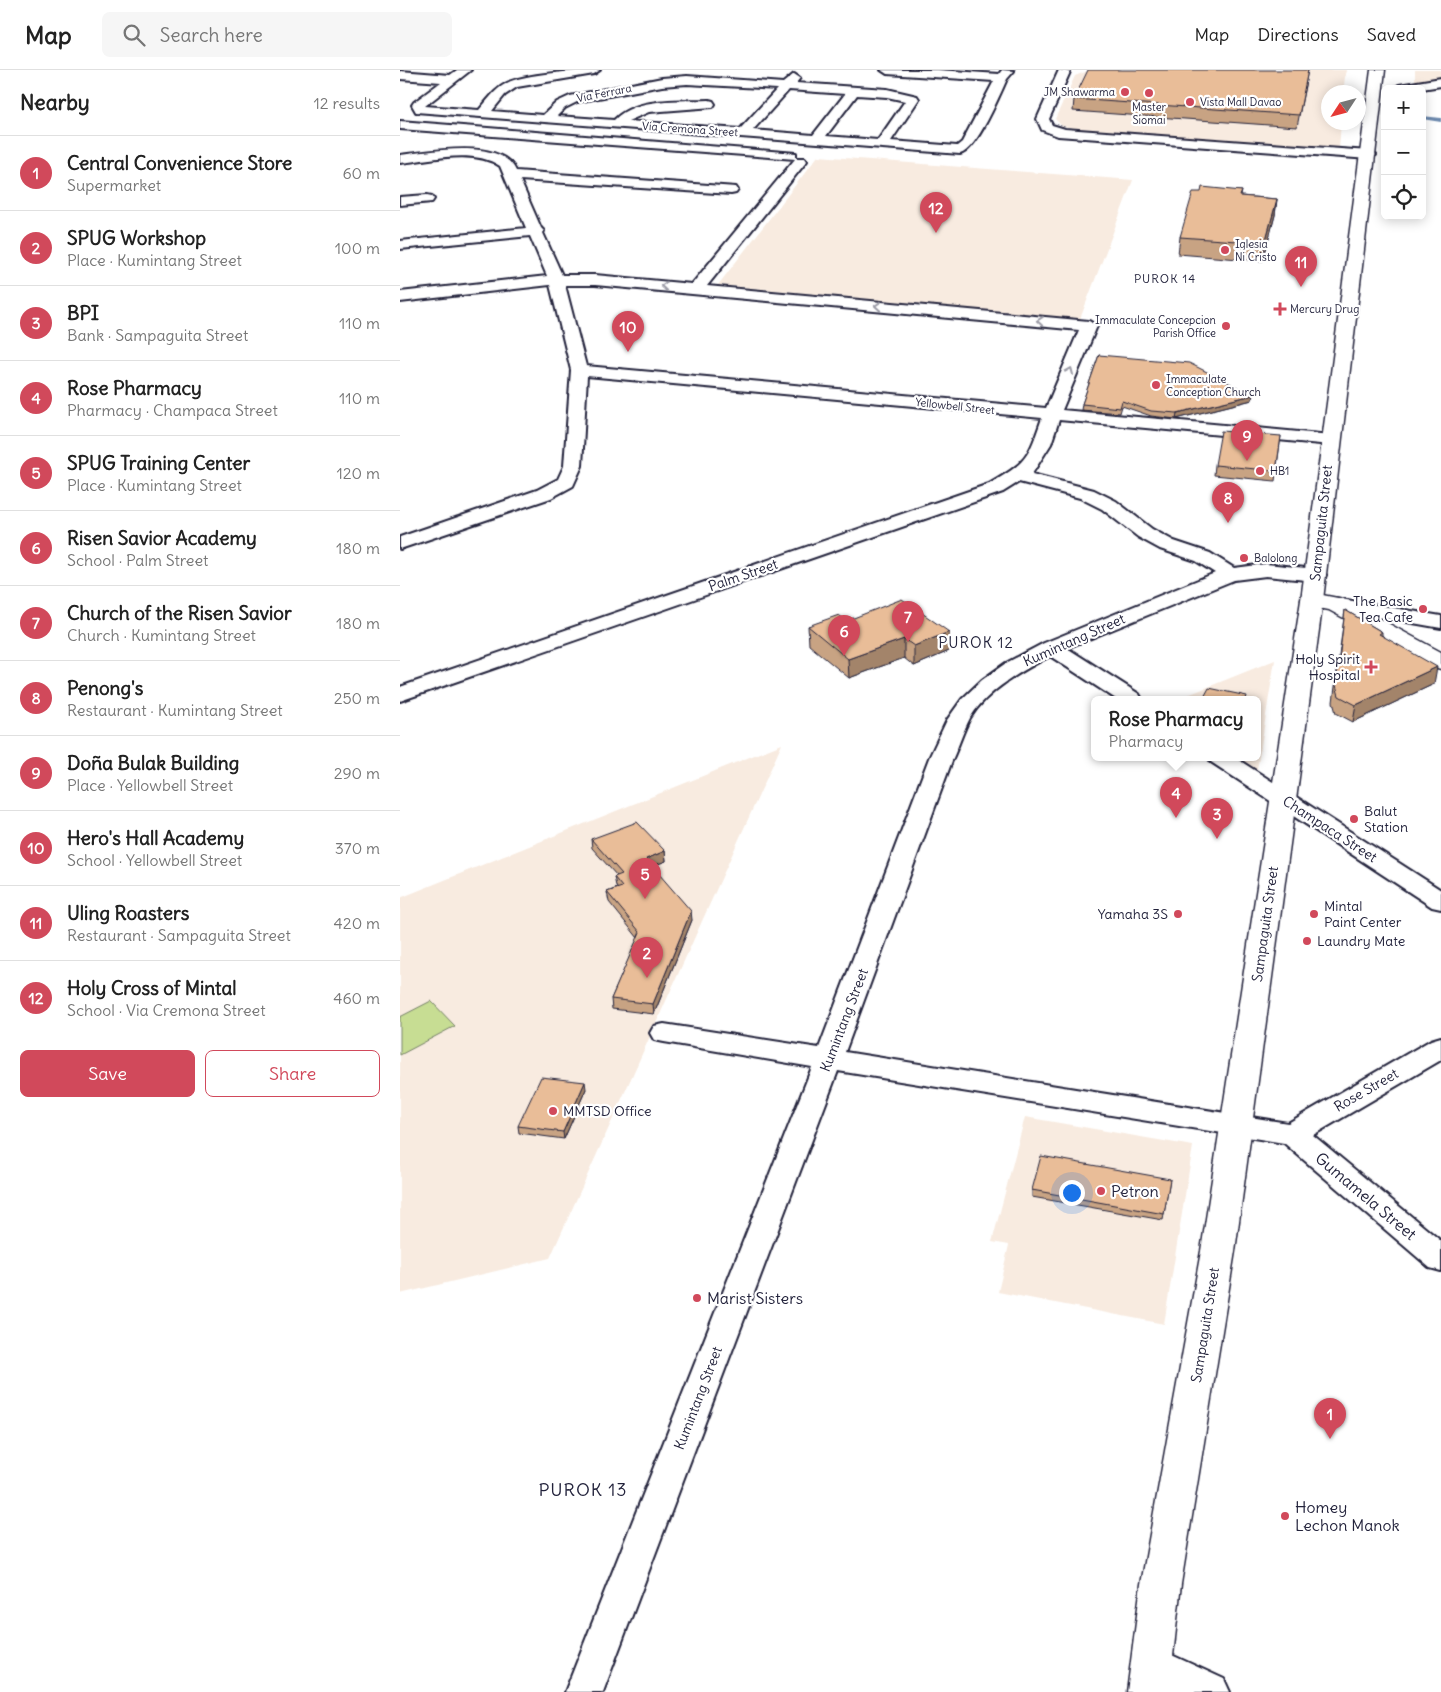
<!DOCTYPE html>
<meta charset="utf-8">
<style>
body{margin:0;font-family:Delius,sans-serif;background:#f6f6f6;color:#222}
.controls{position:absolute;right:15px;top:15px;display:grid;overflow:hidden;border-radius:8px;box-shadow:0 2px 12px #0003}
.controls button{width:45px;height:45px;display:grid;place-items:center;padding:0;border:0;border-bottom:1px solid #e0e0e0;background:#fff;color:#222;font:25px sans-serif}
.compass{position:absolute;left:921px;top:15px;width:45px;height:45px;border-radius:50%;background:#fff;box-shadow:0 2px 12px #0003;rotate:234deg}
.you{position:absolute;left:671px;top:1122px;width:18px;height:18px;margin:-12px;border:4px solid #fff;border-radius:50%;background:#1a73e8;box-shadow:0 0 0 8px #1a73e833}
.badge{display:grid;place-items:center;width:32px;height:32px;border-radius:50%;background:#d1495b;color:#fff;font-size:16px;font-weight:700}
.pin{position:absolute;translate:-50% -41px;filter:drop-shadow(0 1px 2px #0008)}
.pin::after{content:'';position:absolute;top:26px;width:18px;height:15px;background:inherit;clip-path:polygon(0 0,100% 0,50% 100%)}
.popup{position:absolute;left:691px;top:626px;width:170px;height:65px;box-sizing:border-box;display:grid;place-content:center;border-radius:8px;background:#fff;filter:drop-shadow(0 1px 4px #0005);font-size:16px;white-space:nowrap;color:#767676}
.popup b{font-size:19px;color:#222}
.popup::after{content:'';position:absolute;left:50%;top:100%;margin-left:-10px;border:10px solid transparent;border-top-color:#fff}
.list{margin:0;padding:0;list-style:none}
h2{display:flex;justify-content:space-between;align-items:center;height:65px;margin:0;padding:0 20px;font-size:21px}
h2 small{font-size:16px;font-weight:400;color:#767676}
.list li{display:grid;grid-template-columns:32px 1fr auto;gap:15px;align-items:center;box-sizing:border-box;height:75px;padding:0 20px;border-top:1px solid #e0e0e0}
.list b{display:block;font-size:19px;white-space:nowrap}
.list p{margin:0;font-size:16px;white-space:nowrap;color:#767676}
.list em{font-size:16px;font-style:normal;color:#767676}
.actions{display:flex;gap:10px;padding:15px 20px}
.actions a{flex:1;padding:11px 0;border:1px solid #d1495b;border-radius:8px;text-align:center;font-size:18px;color:#d1495b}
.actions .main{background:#d1495b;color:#fff}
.icon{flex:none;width:28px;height:28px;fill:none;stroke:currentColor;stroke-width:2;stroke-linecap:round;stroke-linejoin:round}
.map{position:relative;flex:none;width:1041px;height:1622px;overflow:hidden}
header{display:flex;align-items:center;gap:30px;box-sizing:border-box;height:70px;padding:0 25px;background:#fff;border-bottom:1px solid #e0e0e0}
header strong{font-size:24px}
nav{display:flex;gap:28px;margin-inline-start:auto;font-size:18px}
.search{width:350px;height:45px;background:#f6f6f6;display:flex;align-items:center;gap:12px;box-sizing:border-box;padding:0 18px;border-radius:8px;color:#767676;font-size:19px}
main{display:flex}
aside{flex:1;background:#fff}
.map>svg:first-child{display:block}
.built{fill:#f8ebe0}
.green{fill:#c7dd93;stroke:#748067}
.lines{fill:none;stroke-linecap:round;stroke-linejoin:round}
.stream{fill:#6c89ae;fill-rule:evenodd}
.street-casing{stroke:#22223b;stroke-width:4}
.secondary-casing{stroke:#22223b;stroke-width:3}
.highway-casing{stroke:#22223b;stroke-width:3}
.street{fill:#fff;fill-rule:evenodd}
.secondary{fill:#fff;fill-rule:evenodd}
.highway{fill:#fff;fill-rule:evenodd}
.wall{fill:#c8a383;stroke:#22223b}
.shaded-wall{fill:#a3846a;stroke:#22223b}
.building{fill:#e9bd98;stroke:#22223b}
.oneway{stroke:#9c9ca7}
.poi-dot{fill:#d1495b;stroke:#fff;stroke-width:2}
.labels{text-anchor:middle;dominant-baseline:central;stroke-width:4.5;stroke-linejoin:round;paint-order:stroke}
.far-poi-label{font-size:11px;fill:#22223b;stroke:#fff;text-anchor:start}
.far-street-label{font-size:11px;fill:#22223b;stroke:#fff}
.far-neighbourhood-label{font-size:12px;letter-spacing:1px;fill:#22223b;stroke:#fff}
.street-label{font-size:14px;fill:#22223b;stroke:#fff}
.poi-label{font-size:14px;fill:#22223b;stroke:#fff;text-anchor:start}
.neighbourhood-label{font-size:15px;letter-spacing:1px;fill:#22223b;stroke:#fff}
.near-poi-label{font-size:16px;fill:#22223b;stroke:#fff;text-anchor:start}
.near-street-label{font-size:16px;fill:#22223b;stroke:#fff}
.near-neighbourhood-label{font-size:18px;letter-spacing:1px;fill:#22223b;stroke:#fff}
</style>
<header>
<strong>Map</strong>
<div class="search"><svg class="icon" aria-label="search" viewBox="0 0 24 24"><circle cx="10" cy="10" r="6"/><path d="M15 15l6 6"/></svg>Search here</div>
<nav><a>Map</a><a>Directions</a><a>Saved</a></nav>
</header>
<main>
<aside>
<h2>Nearby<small>12 results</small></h2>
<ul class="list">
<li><span class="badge">1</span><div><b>Central Convenience Store</b><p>Supermarket</p></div><em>60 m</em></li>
<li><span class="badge">2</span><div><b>SPUG Workshop</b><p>Place · Kumintang Street</p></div><em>100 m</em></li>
<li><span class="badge">3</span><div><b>BPI</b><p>Bank · Sampaguita Street</p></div><em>110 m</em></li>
<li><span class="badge">4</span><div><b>Rose Pharmacy</b><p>Pharmacy · Champaca Street</p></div><em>110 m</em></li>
<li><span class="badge">5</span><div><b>SPUG Training Center</b><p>Place · Kumintang Street</p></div><em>120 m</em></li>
<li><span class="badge">6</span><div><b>Risen Savior Academy</b><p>School · Palm Street</p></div><em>180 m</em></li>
<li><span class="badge">7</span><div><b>Church of the Risen Savior</b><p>Church · Kumintang Street</p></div><em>180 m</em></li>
<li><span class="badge">8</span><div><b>Penong's</b><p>Restaurant · Kumintang Street</p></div><em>250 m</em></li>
<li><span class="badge">9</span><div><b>Doña Bulak Building</b><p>Place · Yellowbell Street</p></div><em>290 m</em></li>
<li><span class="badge">10</span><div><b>Hero's Hall Academy</b><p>School · Yellowbell Street</p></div><em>370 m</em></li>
<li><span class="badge">11</span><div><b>Uling Roasters</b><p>Restaurant · Sampaguita Street</p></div><em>420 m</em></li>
<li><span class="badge">12</span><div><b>Holy Cross of Mintal</b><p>School · Via Cremona Street</p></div><em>460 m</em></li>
</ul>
<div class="actions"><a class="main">Save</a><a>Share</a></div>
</aside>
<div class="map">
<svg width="1041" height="1622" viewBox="0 0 1041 1622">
<rect width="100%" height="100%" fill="#fff"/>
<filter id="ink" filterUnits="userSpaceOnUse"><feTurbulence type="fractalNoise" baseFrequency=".02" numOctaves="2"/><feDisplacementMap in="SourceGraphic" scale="10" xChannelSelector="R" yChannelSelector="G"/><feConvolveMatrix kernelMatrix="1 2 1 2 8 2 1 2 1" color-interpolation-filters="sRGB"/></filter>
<g filter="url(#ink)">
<!-- built -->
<g class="built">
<polygon points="690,0 946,0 943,22 928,22 928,52 941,53 939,79 684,60 662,56 655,49 675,6"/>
<polygon points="1015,0 1041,0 1041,8 1015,12"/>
<polygon points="418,86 733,110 680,249 318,215"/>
<polygon points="875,590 857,700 837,687 857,687 857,629 778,629"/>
<polygon points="382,674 150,1188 0,1224 0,828"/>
<polygon points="625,1047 793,1076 764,1254 598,1222 609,1175 592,1172"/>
</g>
<!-- green -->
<polygon class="green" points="31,931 55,956 0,985 0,947"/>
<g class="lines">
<!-- stream -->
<polygon class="stream" points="1022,46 1041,48 1041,52 1022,49"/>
<defs>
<g id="street">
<path d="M57,0H71L25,36L79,40C88,30 95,19 107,13C123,4 180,0 200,0L194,4L117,17L105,25L92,41L143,45L157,32L170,26L262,8L287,6L383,13L394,4L400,8L396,13L487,19L517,26L519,29L491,71L557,76L562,72L594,11L487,4L481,0H538L599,4L602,0L614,1L607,9C599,26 577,80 560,84L16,42L12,35L14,32L41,12L0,9V1L50,5ZM287,14L377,19L340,59L228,51L249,42L313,37L315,34L313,31L309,30C280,31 236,27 214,50L157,46L165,38L177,32L262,16ZM389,20L445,24L413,65L353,60ZM457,25L487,27L505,31L478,70L426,66Z"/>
<polygon points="659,0 670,2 649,49 652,55 665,59 969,81 976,85 969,89 658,66 642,60 637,49"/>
<polygon points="1041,8 1041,16 1022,19 993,19 999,15"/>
<path d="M0,51L396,83V88H405L407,91L307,216L689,251L697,256L662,340L931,365L937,366L940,370L937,374L931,375L659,350L651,374L632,404L694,420L716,431L752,459L774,471L810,483L834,498L866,494L916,499L923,501L926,505L923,509L916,511L866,506L834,510L667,578L739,624L742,629H716L650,586C622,601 587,620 570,648C563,661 559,675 553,688L445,982L888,1053L1031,970L1041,967V990L913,1065L1041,1171V1201L1030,1198L884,1073L438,1001L203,1622H165L412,997L264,972L254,970L250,963L254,956L264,954L419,978L529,688L547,650L562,629L582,610L606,593L644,573L815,503L796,491L760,479L738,467L702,439L680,428L619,412L603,422L0,631V617L589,414C627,392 628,389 642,348L187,306L182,396L173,416L151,428L0,479V467L137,420L158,409L164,396L171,300L150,215L0,232V222L147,206L130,166L0,179V171L126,158L100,96C73,78 31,90 0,93V85C30,82 101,67 116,101L336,117L338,120L336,123L331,124L120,110L141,158L144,161L143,163L162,205H195L292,214L395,89L0,59ZM165,215H195L679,260L646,338L186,296Z"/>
<polygon points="27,125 32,126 34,129 32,132 0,135 0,127"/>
<polygon points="935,528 1041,546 1041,558 928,538 925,534 928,530"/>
<polygon points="808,687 834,687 1041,820 1041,839 1032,837 811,692"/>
<polygon points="752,1576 824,1609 830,1622 771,1622 739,1607 733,1594 739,1581"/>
</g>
<polygon id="secondary" points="912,523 943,529 1041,582 1041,599 1033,597 929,540 904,535 901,530 904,525"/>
<polygon id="highway" points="971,0 985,0 923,530 835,1181 781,1514 769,1622 727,1622 741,1514 801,1181 901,530"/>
</defs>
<!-- street casing -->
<use href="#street" class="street-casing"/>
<!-- secondary casing -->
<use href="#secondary" class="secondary-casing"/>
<!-- highway casing -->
<use href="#highway" class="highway-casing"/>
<!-- street -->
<use href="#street" class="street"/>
<!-- secondary -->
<use href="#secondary" class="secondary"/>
<!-- highway -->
<use href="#highway" class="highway"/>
</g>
<!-- wall -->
<g class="wall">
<polygon points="908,0 897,57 673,41 674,29"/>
<polygon points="842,121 841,126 877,129 875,145 863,191 778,184 780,167 801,122"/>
<polygon points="699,285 852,330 776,349 751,346 722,336 720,343 681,340 682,334"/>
<polygon points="881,366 875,411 814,405 815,395"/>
<polygon points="945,540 982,562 982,565 1034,614 953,652 936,643 933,632"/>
<polygon points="446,551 549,581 514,596 504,588 449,608 409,575 408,556"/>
<polygon points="191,769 265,781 266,791 252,796 292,850 254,944 212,939 211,929 238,868 209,832 207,822 217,818 216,816 214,807 217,806 192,778"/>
<polygon points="186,1019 164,1069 119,1063 118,1056"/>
<polygon points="770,1109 763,1150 632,1127 632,1120"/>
</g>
<!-- shaded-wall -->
<g class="shaded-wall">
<polygon points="877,129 875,145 863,191 865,173"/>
<polygon points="853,325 852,330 776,349 777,343"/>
<polygon points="549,562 549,581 514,596 514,576"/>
<polygon points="504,569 504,588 449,608 448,589"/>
<polygon points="1037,597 1034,614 953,652 956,635"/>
<polygon points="265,781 266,791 247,798 246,789"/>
<polygon points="291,841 292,850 254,944 253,934"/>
<polygon points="185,1012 186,1019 164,1069 163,1062"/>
</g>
<!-- building -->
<g class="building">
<polygon points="688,0 908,0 899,45 674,29"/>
<polygon points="802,117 842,121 840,126 877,129 865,173 780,167 793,122 801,122"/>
<polygon points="699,285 789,293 853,325 777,343 751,341 722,331 720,338 682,334"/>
<polygon points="821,361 881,366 876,401 815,395"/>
<polygon points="502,529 549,562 514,576 504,569 448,589 408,556 439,545 446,551"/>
<polygon points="945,540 982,562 979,564 1037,597 956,635 939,626 936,615"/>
<polygon points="809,618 847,626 846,629 803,629"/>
<polygon points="237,752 265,781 246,789 291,841 253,934 211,929 240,862 207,822 222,817 214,807 222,804 191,769"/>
<polygon points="141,1007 185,1012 163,1062 118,1056"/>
<polygon points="641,1086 770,1109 764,1144 632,1120"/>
</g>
<!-- one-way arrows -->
<defs><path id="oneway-chevron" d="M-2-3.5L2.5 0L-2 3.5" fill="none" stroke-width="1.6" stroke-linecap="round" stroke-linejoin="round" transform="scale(1.25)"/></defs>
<g class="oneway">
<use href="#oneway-chevron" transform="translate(264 216) rotate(-175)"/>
<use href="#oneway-chevron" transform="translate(478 236) rotate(-175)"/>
<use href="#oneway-chevron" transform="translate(640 251) rotate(-175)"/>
<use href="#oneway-chevron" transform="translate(670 301) rotate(-67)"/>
</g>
</g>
<!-- markers -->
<g class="poi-dot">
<circle cx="725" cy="22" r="5"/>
<circle cx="749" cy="23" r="5"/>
<circle cx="790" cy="32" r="5"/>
<circle cx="825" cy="180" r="5"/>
<path d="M877.5 231.5h5v5h5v5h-5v5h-5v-5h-5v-5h5z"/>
<circle cx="826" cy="256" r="5"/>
<circle cx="756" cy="315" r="5"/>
<circle cx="860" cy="401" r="5"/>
<circle cx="844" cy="488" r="5"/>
<circle cx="1023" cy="539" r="5"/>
<path d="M968.5 589.5h5v5h5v5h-5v5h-5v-5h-5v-5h5z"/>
<circle cx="954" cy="749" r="5"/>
<circle cx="778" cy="844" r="5"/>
<circle cx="914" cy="844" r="5"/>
<circle cx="907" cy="871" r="5"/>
<circle cx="153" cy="1041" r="5"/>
<circle cx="701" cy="1121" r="5"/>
<circle cx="297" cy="1228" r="5"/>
<circle cx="885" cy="1446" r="5"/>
</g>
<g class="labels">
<!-- far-poi labels -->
<g class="far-poi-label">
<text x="715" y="22" text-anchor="end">JM Shawarma</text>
<text x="800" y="32">Vista Mall Davao</text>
<text x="749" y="37" text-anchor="middle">Master<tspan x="749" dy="13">Siomai</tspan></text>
<text x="835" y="174">Iglesia<tspan x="835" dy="13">Ni Cristo</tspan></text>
<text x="890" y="239">Mercury Drug</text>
<text x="816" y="250" text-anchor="end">Immaculate Concepcion<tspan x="816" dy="13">Parish Office</tspan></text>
<text x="766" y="309">Immaculate<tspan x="766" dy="13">Conception Church</tspan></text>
<text x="870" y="401">HB1</text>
<text x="854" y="488">Balolong</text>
</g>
<!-- far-street labels -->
<g class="far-street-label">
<text transform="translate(204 23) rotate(-11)">Via Ferrara</text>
<text transform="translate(290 59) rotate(4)">Via Cremona Street</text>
<text transform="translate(555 336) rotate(6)">Yellowbell Street</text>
</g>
<!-- far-neighbourhood labels -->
<g class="far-neighbourhood-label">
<text x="765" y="208">PUROK 14</text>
</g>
<!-- street labels -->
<g class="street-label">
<text transform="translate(921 453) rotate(-84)">Sampaguita Street</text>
<text transform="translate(343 505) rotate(-19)">Palm Street</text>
<text transform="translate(674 570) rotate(-24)">Kumintang Street</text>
<text transform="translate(930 759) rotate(33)">Champaca Street</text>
<text transform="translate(865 854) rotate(-82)">Sampaguita Street</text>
<text transform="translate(444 950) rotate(-69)">Kumintang Street</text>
<text transform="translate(966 1020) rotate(-30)">Rose Street</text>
<text transform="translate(805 1255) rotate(-81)">Sampaguita Street</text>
<text transform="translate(298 1328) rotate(-69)">Kumintang Street</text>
</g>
<!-- poi labels -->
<g class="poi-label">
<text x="1013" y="531" text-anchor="end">The Basic<tspan x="1013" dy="16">Tea Cafe</tspan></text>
<text x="960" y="589" text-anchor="end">Holy Spirit<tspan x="960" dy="16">Hospital</tspan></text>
<text x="964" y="741">Balut<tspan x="964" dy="16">Station</tspan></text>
<text x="924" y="836">Mintal<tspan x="924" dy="16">Paint Center</tspan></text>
<text x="768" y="844" text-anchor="end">Yamaha 3S</text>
<text x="917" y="871">Laundry Mate</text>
<text x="163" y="1041">MMTSD Office</text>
</g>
<!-- neighbourhood labels -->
<g class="neighbourhood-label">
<text x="576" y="572">PUROK 12</text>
</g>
<!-- near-poi labels -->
<g class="near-poi-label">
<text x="711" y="1121">Petron</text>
<text x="307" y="1228">Marist Sisters</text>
<text x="895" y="1437">Homey<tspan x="895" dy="18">Lechon Manok</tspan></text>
</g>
<!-- near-street labels -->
<g class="near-street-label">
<text transform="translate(966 1126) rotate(40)">Gumamela Street</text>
</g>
<!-- near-neighbourhood labels -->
<g class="near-neighbourhood-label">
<text x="183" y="1419">PUROK 13</text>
</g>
</g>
</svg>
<div class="controls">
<button>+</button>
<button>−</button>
<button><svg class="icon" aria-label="locate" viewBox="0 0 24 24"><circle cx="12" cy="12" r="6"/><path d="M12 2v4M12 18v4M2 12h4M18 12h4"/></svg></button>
</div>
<svg class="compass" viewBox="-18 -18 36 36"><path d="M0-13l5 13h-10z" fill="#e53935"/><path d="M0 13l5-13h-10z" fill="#767676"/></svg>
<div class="you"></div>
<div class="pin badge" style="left:930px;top:1369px">1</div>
<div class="pin badge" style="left:247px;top:908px">2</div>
<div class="pin badge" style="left:817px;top:769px">3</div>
<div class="pin badge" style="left:776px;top:748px">4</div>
<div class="popup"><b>Rose Pharmacy</b>Pharmacy</div>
<div class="pin badge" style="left:245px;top:829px">5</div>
<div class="pin badge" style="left:444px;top:586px">6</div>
<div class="pin badge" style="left:508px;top:572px">7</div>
<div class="pin badge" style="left:828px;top:453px">8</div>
<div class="pin badge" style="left:847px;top:391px">9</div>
<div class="pin badge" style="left:228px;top:282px">10</div>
<div class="pin badge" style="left:901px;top:217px">11</div>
<div class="pin badge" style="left:536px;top:163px">12</div>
</div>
</main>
